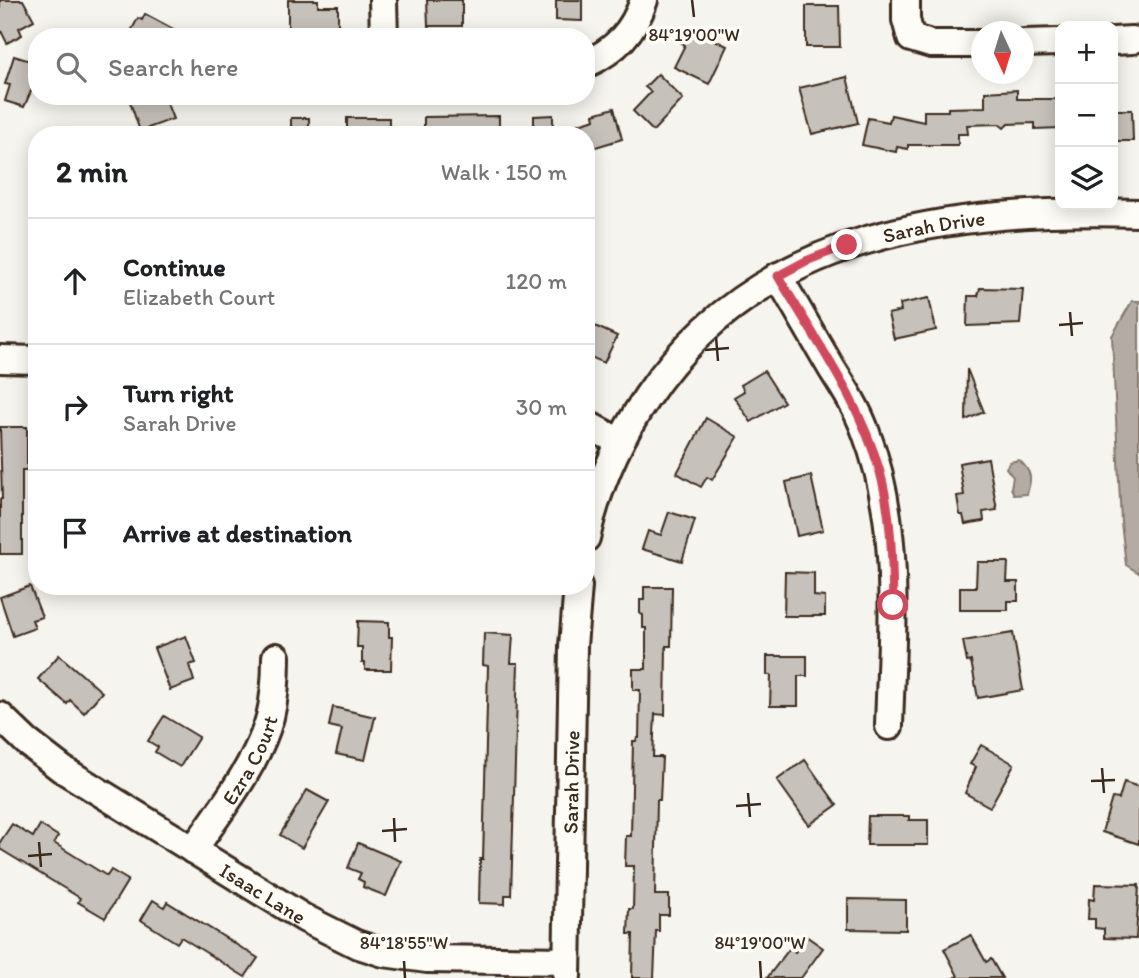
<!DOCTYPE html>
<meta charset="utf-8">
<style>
body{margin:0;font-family:Itim,sans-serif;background:#f2f2f2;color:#202124}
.controls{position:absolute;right:21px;top:21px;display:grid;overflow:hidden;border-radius:14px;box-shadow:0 4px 18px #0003}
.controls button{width:63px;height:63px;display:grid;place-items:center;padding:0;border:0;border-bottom:2px solid #e0e0e0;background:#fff;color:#202124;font:35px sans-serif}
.compass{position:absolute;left:971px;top:21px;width:63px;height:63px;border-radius:50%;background:#fff;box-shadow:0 4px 18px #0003;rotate:176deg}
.stop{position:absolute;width:21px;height:21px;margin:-16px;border:5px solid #d1495b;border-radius:50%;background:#fff}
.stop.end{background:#d1495b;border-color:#fff;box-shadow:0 2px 7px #0008}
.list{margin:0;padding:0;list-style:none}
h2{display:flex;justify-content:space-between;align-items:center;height:91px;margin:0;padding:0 28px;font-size:30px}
h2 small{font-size:23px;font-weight:400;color:#757577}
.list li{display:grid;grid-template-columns:46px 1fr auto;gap:21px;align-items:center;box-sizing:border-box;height:126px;padding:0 28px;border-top:2px solid #e0e0e0}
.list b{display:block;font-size:26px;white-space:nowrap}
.list p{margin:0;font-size:23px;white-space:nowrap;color:#757577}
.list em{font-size:23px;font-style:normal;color:#757577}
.icon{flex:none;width:38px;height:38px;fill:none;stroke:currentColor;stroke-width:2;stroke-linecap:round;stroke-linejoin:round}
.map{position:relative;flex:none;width:1139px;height:978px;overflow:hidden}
.search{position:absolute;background:#fff;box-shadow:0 4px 18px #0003;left:28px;top:28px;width:567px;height:77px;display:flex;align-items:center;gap:18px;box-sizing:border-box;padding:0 24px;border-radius:28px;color:#757577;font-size:26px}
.panel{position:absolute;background:#fff;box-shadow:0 4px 18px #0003;left:28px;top:126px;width:567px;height:469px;border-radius:28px}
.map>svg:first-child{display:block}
.water{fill:#b4aca4;stroke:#84786e;stroke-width:2}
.building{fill:#c7c1bb;stroke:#3b2a1e;stroke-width:2}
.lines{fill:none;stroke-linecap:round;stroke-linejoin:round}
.minor-casing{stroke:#3b2a1e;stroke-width:32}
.minor{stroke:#fdfcf7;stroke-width:26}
.route{stroke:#d1495b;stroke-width:9}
.ticks{fill:none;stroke:#3b2a1e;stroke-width:2.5}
.labels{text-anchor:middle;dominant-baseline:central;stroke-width:7;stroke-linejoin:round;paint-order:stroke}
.street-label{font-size:21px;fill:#3b2a1e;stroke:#fdfcf7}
.ticks-label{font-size:18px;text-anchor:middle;fill:#3b2a1e;stroke:#fdfcf7;stroke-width:7;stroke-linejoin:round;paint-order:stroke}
</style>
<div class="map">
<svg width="1139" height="978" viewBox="0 0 1139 978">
<rect width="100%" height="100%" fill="#f5f4ee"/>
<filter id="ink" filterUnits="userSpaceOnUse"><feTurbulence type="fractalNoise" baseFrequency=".0143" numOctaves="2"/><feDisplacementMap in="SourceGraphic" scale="14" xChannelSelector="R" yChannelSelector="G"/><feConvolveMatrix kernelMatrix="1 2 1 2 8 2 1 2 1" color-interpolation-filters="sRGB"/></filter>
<g filter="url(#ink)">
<!-- water -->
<g class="water">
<polygon points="1132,301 1139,301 1139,573 1126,565 1121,522 1112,336"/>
<path d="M1019,460C1032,472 1032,478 1027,494L1014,495L1011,488L1013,477L1006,468L1010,462Z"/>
</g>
<!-- building -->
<g class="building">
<polygon points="0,0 23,0 34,20 19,28 22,35 7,43 0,29"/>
<polygon points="288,0 318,0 318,6 338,6 338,28 288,28"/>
<polygon points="427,0 462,0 462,26 428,26"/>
<polygon points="556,0 582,0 582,21 556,20"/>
<polygon points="806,6 839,6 840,47 806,47"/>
<polygon points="145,14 188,37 128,37 138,18 142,20"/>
<polygon points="688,27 727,46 709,84 674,67 685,45 680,42"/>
<polygon points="14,56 37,63 37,78 24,107 5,101 10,85 5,84"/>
<polygon points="658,74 683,99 653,131 633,111 651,92 645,87"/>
<polygon points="847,77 858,123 812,134 799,88"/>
<polygon points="1017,90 1017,99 1060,99 1060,128 1035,129 1035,123 1008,124 1004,128 999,124 967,125 968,134 958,134 958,145 908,145 908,149 897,147 896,152 862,145 868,118 889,122 891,115 924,122 924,111 948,111 948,108 985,107 985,92"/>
<polygon points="128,96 164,96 173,119 140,131"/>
<polygon points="614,108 622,139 586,150 586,135 557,135 556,131 595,119 594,114"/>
<polygon points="1113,110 1132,110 1133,141 1113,141"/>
<polygon points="553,115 553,135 534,135 534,116"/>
<polygon points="499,116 499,135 424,135 424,117"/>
<rect x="291" y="118" width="18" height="17"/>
<rect x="347" y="118" width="42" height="17"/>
<polygon points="980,288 1023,289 1020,324 967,326 968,296 978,296"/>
<polygon points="929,298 936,330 894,339 888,314 901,311 900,304"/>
<polygon points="586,322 617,336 604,363 586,355"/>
<polygon points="967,369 984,412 966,420"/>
<polygon points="764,371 784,402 751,422 734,397 744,391 741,385"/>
<polygon points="706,418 738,437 712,480 707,477 701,487 677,473"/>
<polygon points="0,427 27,427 27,470 22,470 22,554 0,554 0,499 2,499"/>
<polygon points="988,458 997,510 983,512 984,521 965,524 963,515 960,515 957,496 964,495 959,463"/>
<polygon points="811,476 823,530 797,536 786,482"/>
<polygon points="669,512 695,520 682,561 642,549 648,531 661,535"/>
<polygon points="977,562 1008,562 1007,582 1018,582 1018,601 1008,601 1008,610 960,610 960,587 976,587"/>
<polygon points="785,572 814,573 814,596 825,597 825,616 784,616"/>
<polygon points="30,586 42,617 32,620 35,628 13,636 0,597"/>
<polygon points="644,587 672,587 671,646 666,646 665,715 655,714 653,757 662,757 660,800 657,800 655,895 669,895 669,915 659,915 659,931 656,931 654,978 632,978 633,934 628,934 629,909 633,909 634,866 625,866 626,836 631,836 633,741 636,741 637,738 639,738 640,690 633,690 633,669 646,669 646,628 643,628 643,615 640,614 640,600 644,600"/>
<polygon points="358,621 389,622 389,637 392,637 391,670 365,670 365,663 362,663 362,647 357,647"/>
<polygon points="484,633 513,635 511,663 518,663 511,895 505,895 505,904 479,903 480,859 483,859 488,666 483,665"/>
<polygon points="1013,633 1023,690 978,698 971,661 967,662 963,641"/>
<polygon points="186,636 196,663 189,665 194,681 170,690 154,648"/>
<polygon points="59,655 102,692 84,713 70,700 67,704 38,679"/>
<polygon points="767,656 807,656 807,676 798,676 798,706 770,706 771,675 767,675"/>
<polygon points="333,707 375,717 365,760 336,754 342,729 329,726"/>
<polygon points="164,716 199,737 180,767 155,752 158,747 148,741"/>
<polygon points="981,745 1014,764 990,807 965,793 976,767 970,764"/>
<polygon points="805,760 837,805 809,825 777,780"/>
<polygon points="1124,782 1139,787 1139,844 1102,832 1112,798 1119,799"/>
<polygon points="307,790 329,802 302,848 280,835"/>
<polygon points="868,816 909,816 909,820 928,820 928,845 867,845"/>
<polygon points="12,824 33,837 40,825 58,836 54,843 107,876 111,870 128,880 105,918 78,902 80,898 0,849 0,842"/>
<polygon points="358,843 401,861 386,896 363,887 364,882 358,879 361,873 348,868"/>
<polygon points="1095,884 1139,885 1136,939 1104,938 1104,929 1095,928 1095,919 1088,919 1089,899 1094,900"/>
<polygon points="848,899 906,900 906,930 848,929"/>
<polygon points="153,900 164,907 167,902 258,958 245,977 181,937 177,943 141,920"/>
<polygon points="971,935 986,962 991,959 1002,978 954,978 958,976 944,949"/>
<polygon points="806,936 823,948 801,978 767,978 790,948 795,952"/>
</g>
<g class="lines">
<defs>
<g id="minor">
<polyline points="383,0 384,37"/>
<polyline points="906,0 906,20 911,38 931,44 982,44"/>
<polyline points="1113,41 1132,40"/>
<polyline points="1024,43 1060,42"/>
<path d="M586,64C616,50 634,31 644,0"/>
<path d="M778,276C796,307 814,338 832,369C844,388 857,408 865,430C902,525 892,627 889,726"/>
<polyline points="0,359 37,360"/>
<polyline points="586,424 620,442"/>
<path id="s1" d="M586,538C597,487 618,440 647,397C758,231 954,207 1139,213"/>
<path id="s2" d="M0,716L27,742L62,769L304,918L356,944L384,953L427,959L567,961"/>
<path id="s3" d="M193,850C220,811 258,763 270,717C275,697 276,678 276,657"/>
<path id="s4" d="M567,976L573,646L578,586"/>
</g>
</defs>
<!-- minor casing -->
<use href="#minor" class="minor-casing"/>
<!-- minor -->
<use href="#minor" class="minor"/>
</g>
</g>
<g class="lines" filter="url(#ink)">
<!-- route -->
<path class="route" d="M847,245L806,261L778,276C815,339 860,401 880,472C892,515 892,561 893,605"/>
</g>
<!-- ticks -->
<path class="ticks" d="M692,0L694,17M1070,312L1072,336M1059,325L1083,323M716,337L718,361M705,350L729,348M1102,768L1104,793M1091,781L1115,780M748,793L750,817M736,806L761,804M394,818L395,842M382,831L407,829M39,842L41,867M28,856L52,854M404,961L405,978M760,961L761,978"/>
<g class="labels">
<!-- street labels -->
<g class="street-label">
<text stroke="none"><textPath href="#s1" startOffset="499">Sarah Drive</textPath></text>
<text stroke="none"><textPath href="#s3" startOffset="107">Ezra Court</textPath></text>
<text stroke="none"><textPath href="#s4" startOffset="194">Sarah Drive</textPath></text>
<text stroke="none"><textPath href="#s2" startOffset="318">Isaac Lane</textPath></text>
</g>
</g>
<g class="ticks-label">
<text x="694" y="41">84°19'00"W</text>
<text x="404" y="949">84°18'55"W</text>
<text x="760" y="949">84°19'00"W</text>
</g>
</svg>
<div class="controls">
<button>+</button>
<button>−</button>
<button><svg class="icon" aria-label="layers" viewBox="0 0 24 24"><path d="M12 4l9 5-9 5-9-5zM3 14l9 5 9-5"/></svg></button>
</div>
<svg class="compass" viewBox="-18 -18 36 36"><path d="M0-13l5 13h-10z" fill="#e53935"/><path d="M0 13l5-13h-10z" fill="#757577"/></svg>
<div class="stop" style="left:893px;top:605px"></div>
<div class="stop end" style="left:847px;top:245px"></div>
<div class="search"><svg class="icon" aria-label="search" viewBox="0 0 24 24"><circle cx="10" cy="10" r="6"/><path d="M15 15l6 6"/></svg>Search here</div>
<section class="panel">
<h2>2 min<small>Walk · 150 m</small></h2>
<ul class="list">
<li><svg class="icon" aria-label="ahead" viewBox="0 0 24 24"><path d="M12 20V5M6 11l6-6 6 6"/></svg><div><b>Continue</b><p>Elizabeth Court</p></div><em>120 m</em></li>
<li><svg class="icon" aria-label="right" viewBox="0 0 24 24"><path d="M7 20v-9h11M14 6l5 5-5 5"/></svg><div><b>Turn right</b><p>Sarah Drive</p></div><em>30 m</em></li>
<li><svg class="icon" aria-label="arrive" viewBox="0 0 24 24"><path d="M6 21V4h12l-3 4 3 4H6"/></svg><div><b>Arrive at destination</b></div></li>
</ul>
</section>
</div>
